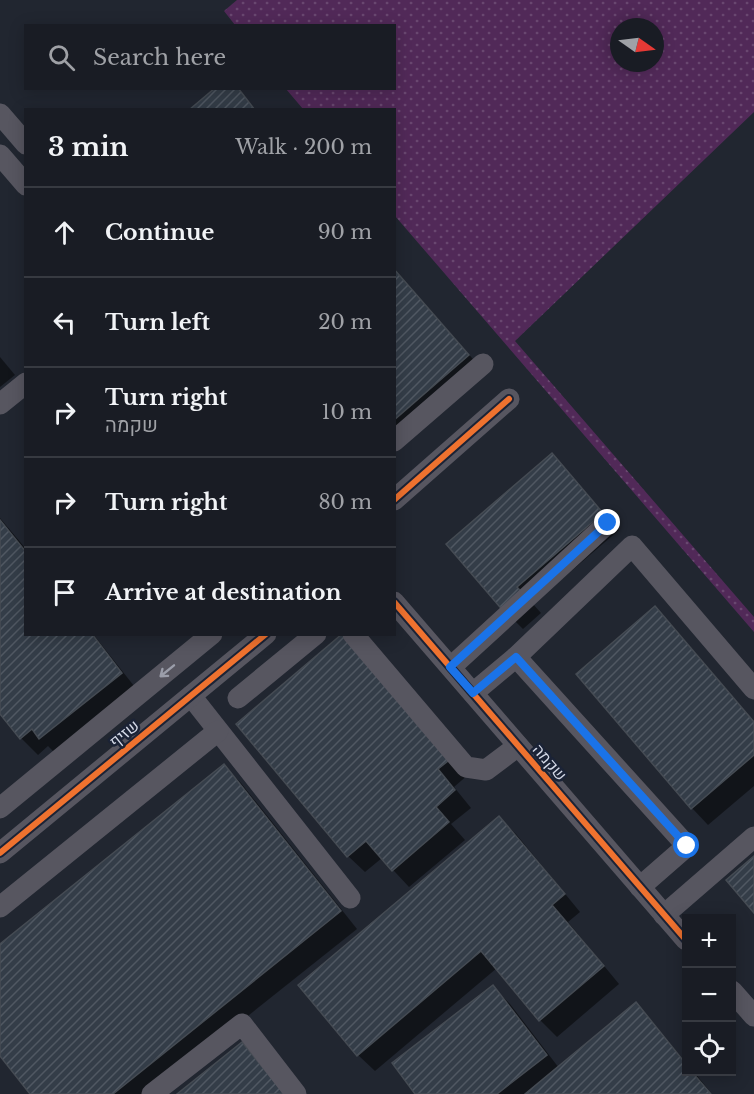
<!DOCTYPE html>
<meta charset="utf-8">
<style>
body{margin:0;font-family:"Libre Baskerville",Heebo,serif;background:#22252c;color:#f1f3f6}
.controls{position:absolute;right:18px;bottom:18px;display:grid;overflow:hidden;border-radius:0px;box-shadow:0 3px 15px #0003}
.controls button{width:54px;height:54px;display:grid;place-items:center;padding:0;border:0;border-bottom:2px solid #373a41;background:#191c24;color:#f1f3f6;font:30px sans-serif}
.compass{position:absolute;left:610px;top:18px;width:54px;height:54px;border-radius:50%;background:#191c24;box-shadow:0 3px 15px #0003;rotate:104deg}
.stop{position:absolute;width:18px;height:18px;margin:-14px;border:4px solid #1a73e8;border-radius:50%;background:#fff}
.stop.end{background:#1a73e8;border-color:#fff;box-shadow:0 2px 6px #0008}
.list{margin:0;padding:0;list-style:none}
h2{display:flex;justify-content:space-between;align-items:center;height:78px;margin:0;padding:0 24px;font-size:26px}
h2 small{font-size:20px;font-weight:400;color:#9fa1a6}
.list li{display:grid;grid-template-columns:39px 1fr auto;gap:18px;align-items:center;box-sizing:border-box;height:90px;padding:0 24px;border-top:2px solid #373a41}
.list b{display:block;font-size:22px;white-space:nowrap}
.list p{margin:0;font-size:20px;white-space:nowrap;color:#9fa1a6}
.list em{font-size:20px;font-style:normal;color:#9fa1a6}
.icon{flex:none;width:33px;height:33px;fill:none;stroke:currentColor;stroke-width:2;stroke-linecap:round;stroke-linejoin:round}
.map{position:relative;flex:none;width:754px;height:1094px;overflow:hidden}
.search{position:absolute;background:#191c24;box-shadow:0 3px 15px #0003;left:24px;top:24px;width:372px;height:66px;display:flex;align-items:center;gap:15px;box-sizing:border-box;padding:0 21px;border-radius:0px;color:#9fa1a6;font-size:22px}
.panel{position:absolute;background:#191c24;box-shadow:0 3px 15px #0003;left:24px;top:108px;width:372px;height:528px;border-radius:0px}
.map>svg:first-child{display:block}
.grass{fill:url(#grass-dots);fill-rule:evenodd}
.shadow{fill:#0007}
.building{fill:url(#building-hatch);stroke:#454b53;stroke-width:1.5}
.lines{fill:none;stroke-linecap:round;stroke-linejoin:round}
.minor{stroke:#575660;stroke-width:21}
.cycleway-casing{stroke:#1b2336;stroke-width:10}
.cycleway{stroke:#ef722f;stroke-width:6}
.oneway{stroke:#9b9eaa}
.route{stroke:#1a73e8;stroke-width:8}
.labels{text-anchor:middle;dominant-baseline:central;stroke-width:5;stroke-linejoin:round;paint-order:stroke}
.street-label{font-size:16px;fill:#d3d8e6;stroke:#1b2336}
</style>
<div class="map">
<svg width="754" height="1094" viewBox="0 0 754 1094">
<defs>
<pattern id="grass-dots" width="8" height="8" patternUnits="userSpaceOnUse" patternTransform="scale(1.5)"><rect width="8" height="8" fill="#512958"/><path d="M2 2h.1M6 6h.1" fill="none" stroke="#694770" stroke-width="1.8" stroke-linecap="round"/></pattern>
<pattern id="building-hatch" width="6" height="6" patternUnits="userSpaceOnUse" patternTransform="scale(1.5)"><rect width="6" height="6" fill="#343d48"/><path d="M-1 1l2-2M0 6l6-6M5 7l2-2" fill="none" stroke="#505862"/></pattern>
</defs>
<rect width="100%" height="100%" fill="#212630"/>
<!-- grass -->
<path class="grass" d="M237,0H754V112L515,341L754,617V632L395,216L394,110L303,109L286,89L394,88V26L235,25L224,11ZM619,27H655V63H619Z"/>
<!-- shadow -->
<g class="shadow">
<polygon points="238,88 256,110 191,110"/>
<polygon points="394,268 485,373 394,451"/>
<polygon points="0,357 15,375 0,387"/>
<polygon points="552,455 619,530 533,604 541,613 523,629 506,612"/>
<polygon points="0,518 26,549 26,634 93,634 138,691 57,755 48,746 38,755 21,738 0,711"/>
<polygon points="655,608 672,625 754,722 754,786 708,825 692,808"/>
<polygon points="344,634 469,774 454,787 471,808 451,824 465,840 409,887 382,858 365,872 348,856"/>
<polygon points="224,766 241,783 357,929 150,1094 32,1094 0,1054 0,946"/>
<polygon points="499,818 516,834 580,912 568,922 619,984 557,1037 540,1020 497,968 375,1071 358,1055"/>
<polygon points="493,987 510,1004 559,1068 636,1004 652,1021 686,1063 686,1072 694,1072 712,1094 417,1094"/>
</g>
<!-- building -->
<g class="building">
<polygon points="215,88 238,88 255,110 189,110"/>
<polygon points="394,269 469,355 394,420"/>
<polygon points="552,453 603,513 517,587 525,596 505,613 446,544"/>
<polygon points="0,520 26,552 26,634 92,634 122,673 39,739 32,729 20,739 0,714"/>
<polygon points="655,606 754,722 754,755 691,809 576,674"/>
<polygon points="342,634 351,634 453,757 438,769 455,790 436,807 449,822 392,871 366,841 347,857 236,724"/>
<polygon points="224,764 341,911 113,1094 30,1094 0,1056 0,944"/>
<polygon points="499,816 565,894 552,905 604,966 539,1021 481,951 357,1056 298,985"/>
<polygon points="754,856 754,913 726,880"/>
<polygon points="493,985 547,1055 497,1094 415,1094 392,1063"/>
<polygon points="636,1002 686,1064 686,1072 692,1072 711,1094 525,1094"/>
<polygon points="242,1042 284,1094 177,1094"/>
</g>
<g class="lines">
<!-- minor -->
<g class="minor">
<polyline points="0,114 26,144"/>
<polyline points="0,155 26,185"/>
<polyline points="0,404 26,383"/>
<polyline points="394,441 483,364"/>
<polyline points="394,500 509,399"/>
<polyline points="394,602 686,940"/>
<polyline points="353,634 466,767 486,770 518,746"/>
<polyline points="516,657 687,846 640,887"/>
<polyline points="451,667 608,523"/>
<polyline points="473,693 516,657 632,546 754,689"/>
<polyline points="191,696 350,898"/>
<polyline points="238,698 316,634"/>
<polyline points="0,808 212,634"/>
<polyline points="0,853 266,634"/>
<polyline points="0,907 218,731"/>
<polyline points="664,915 754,837"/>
<polyline points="732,991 754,1016"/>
<polyline points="152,1094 242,1024 296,1094"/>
</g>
<defs>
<g id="cycleway">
<polyline points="394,500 509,399"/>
<polyline points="394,602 686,940"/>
<polyline points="0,853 266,634"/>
</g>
</defs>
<!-- cycleway casing -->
<use href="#cycleway" class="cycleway-casing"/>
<!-- cycleway -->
<use href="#cycleway" class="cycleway"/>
</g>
<!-- one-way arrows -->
<defs><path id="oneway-shaft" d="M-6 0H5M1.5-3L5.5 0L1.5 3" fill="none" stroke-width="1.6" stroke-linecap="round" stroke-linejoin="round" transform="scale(1.5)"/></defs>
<use class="oneway" href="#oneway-shaft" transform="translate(167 671) rotate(141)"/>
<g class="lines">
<!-- route -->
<polyline class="route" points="608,523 450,667 473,693 516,657 687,846"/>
</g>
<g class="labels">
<!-- street labels -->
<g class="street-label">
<text transform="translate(124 733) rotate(-39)">שזיף</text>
<text transform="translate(550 762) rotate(49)">שקמה</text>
</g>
</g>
</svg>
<div class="controls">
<button>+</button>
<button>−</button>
<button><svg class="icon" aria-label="locate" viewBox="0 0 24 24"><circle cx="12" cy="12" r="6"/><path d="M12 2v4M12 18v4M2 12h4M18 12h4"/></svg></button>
</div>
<svg class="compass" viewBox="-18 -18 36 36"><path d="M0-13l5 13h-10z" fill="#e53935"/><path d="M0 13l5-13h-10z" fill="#9fa1a6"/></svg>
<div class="stop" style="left:687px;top:846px"></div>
<div class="stop end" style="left:608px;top:523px"></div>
<div class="search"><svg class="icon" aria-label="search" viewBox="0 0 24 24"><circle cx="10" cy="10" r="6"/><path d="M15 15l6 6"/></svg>Search here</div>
<section class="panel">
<h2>3 min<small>Walk · 200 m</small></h2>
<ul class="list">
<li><svg class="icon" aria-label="ahead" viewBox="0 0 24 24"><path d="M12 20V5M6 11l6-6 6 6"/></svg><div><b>Continue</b></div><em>90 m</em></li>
<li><svg class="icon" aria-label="left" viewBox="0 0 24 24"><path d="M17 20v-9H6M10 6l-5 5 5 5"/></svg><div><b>Turn left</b></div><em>20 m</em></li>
<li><svg class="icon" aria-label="right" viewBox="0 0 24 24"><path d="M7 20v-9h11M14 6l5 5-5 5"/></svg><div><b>Turn right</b><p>שקמה</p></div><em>10 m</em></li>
<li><svg class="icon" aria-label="right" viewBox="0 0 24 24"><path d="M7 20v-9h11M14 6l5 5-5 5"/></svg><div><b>Turn right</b></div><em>80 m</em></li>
<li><svg class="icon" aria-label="arrive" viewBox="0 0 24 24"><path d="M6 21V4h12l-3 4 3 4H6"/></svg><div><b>Arrive at destination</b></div></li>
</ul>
</section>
</div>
